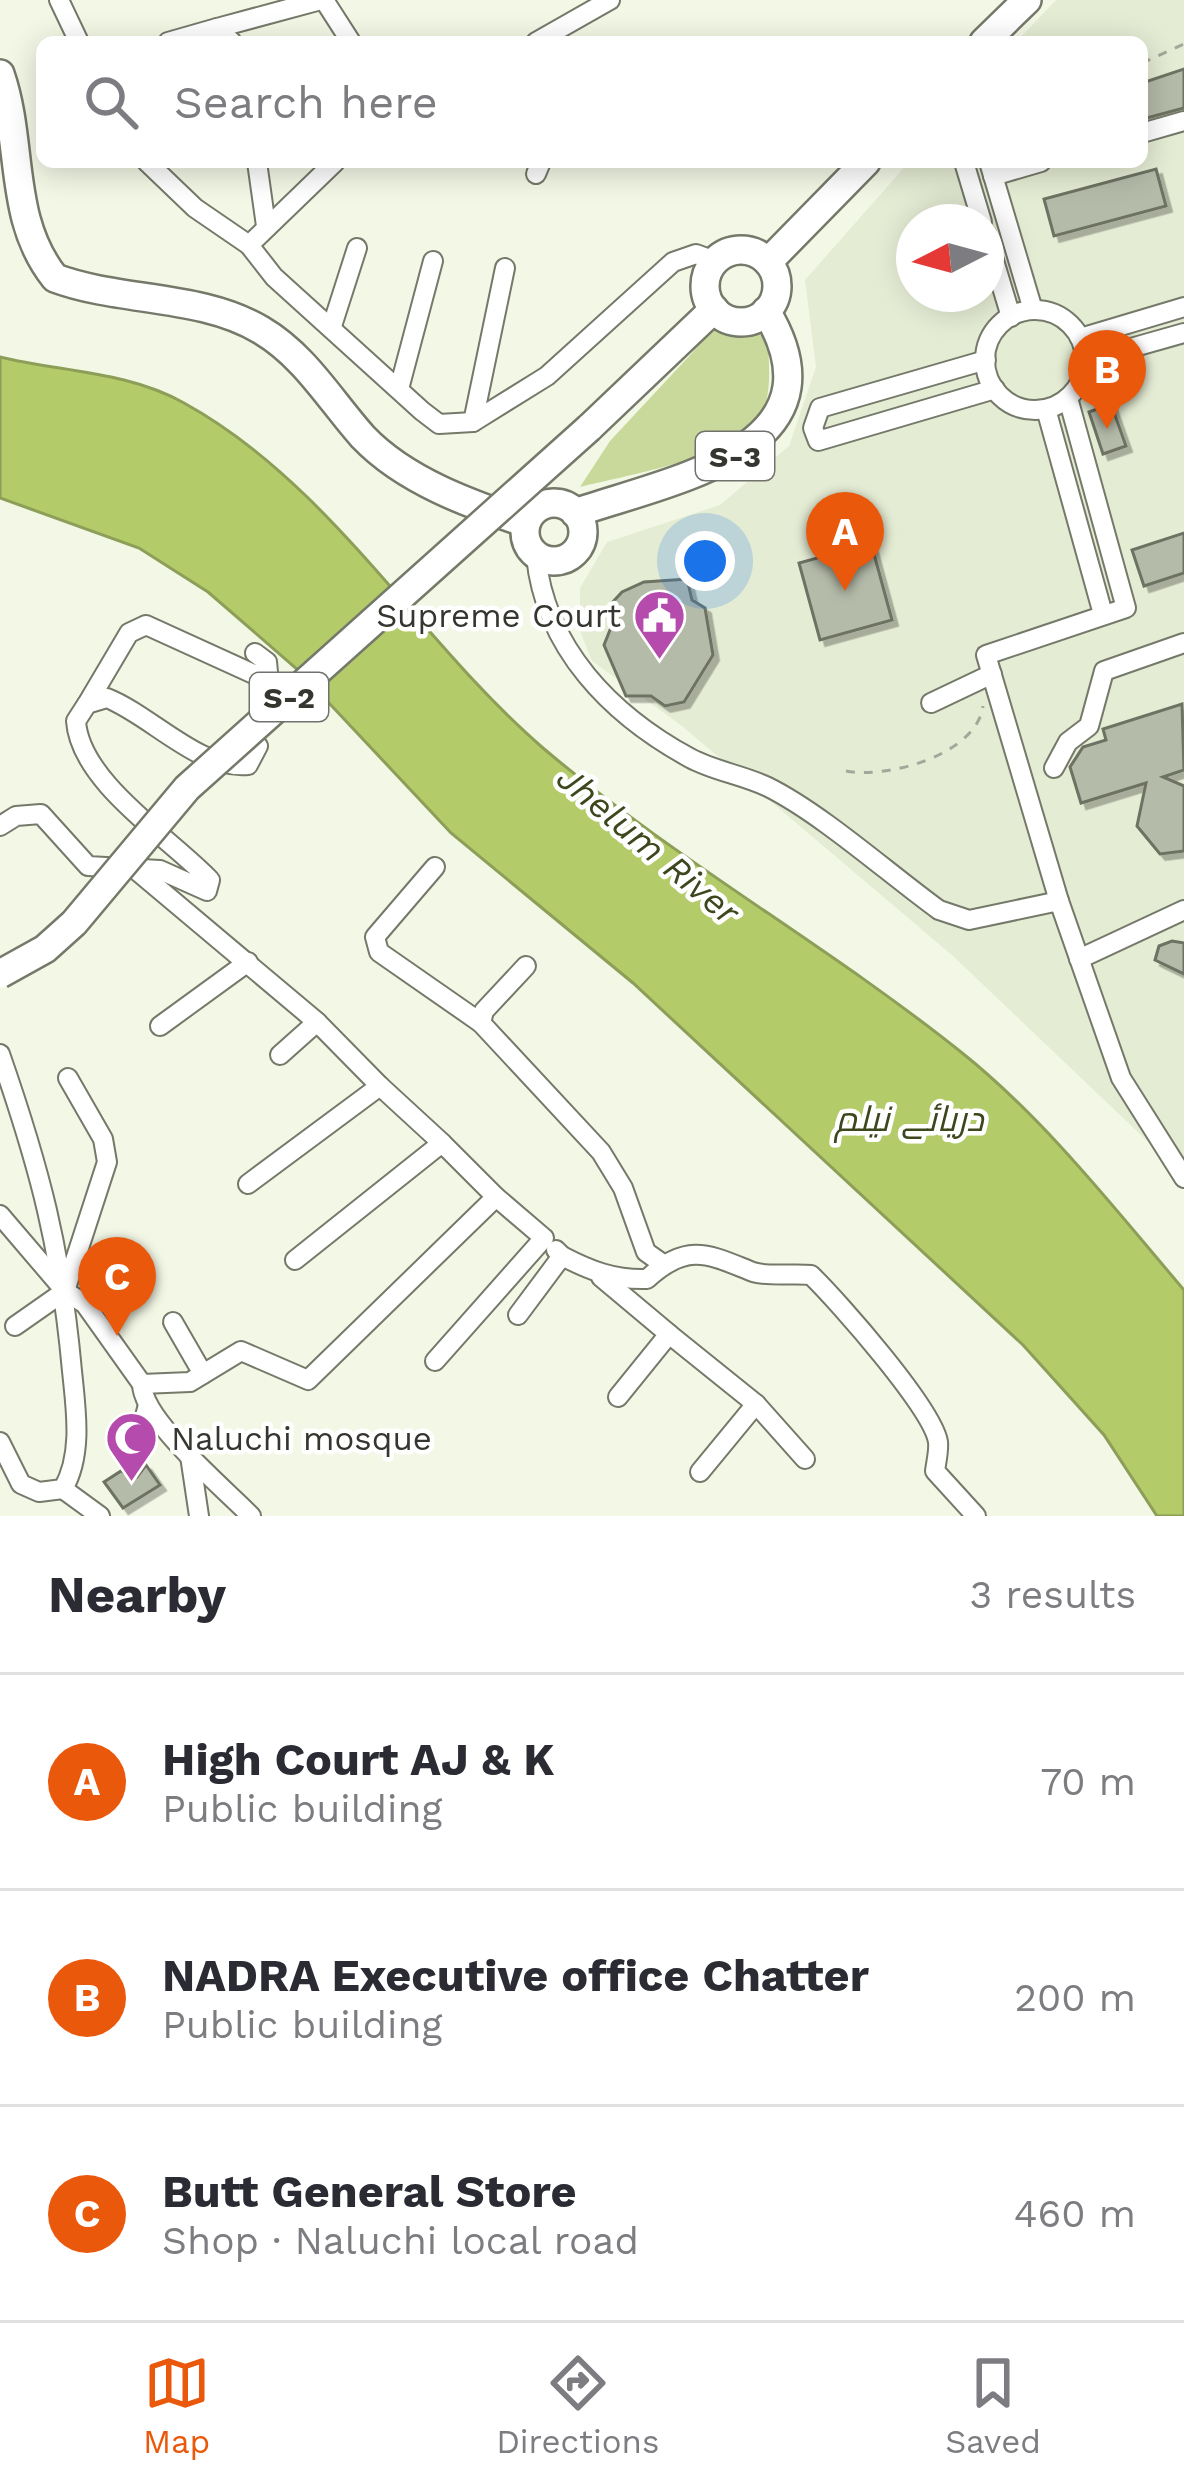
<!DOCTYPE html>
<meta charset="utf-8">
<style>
body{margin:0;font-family:"Work Sans",Cairo,sans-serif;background:#f2f2f3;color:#2b2b33}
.compass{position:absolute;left:896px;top:204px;width:108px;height:108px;border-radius:50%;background:#fff;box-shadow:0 6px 30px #0003;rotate:264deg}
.you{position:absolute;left:705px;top:561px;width:42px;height:42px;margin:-30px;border:9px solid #fff;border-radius:50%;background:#1a73e8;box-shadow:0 0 0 18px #1a73e833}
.badge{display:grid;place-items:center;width:78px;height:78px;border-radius:50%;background:#ea580c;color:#fff;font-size:39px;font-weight:700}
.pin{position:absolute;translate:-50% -99px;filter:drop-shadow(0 3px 6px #0008)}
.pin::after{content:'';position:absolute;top:63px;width:42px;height:36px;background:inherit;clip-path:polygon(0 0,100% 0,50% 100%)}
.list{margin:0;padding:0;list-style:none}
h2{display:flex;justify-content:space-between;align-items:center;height:156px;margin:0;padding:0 48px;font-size:51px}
h2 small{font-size:39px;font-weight:400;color:#7c7c81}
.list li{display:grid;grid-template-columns:78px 1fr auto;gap:36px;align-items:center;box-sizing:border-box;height:216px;padding:0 48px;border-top:3px solid #e1e1e2}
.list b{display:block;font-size:45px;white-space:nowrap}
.list p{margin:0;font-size:39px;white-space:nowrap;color:#7c7c81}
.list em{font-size:39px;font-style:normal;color:#7c7c81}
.icon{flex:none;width:66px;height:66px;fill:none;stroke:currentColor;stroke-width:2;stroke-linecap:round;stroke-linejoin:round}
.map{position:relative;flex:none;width:1184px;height:1516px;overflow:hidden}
.search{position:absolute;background:#fff;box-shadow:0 6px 30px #0003;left:36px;right:36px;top:36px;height:132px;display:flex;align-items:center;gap:30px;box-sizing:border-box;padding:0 42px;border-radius:18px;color:#7c7c81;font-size:45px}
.sheet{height:804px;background:#fff}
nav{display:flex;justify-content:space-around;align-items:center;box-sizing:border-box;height:168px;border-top:3px solid #e1e1e2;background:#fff;font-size:33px;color:#7c7c81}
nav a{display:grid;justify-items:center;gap:6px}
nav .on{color:#ea580c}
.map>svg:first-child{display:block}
.built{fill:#e5ecd4;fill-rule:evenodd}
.green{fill:#c8d99b}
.water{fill:#b3cb69;stroke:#8d9e58;stroke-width:3}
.building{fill:#b5bba9;stroke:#6d7262;stroke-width:3;filter:url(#shadow)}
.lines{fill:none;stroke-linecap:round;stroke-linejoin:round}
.minor-casing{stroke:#747969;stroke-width:22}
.highway-casing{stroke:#747969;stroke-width:32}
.path{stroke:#a4a89a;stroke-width:3;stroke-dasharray:9 9;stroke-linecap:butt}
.minor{stroke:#fff;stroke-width:18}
.highway{stroke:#fff;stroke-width:27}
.highway-bridge-casing{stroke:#747969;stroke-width:32;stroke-linecap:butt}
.highway-bridge{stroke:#fff;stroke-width:27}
.labels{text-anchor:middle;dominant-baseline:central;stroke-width:9;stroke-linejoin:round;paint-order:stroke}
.shield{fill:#fff;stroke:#71726d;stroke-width:3}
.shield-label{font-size:30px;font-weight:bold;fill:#34362f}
.poi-label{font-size:33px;fill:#34362f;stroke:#fff;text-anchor:end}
.water-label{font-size:36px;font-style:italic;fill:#3d471e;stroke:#fff}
</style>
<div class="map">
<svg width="1184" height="1516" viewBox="0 0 1184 1516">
<defs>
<filter id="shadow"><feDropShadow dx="5.5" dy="5.5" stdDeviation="0" flood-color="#0004"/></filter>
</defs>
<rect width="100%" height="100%" fill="#f3f8e6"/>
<!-- built -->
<path class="built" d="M1056,0H1184V1176L953,956L682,726L592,661L580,631V588L607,542L720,505L789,446L816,367L805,280L909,162H1142V42H1016ZM914,222H986V294H914Z"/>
<!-- green -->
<path class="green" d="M733,309L768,342C769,366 772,394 761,417C743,456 622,476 580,487L610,441Z"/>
<!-- water -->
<path class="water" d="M0,357C61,372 127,371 184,403C330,483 419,641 543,748C675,860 826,944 961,1052C1045,1119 1115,1209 1184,1290V1516H1157L1104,1435L1023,1345L633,983L451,833L298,670L208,592L139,548L0,498Z"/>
<!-- building -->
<g class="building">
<polygon points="1184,69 1184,108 1143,119 1142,83"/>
<polygon points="1156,169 1166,206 1054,236 1044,199"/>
<polygon points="1111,404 1126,446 1103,454 1089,412"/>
<polygon points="1184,533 1184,573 1144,586 1132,550"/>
<polygon points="871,543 892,620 820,640 799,563"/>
<polygon points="687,579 692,600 705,608 713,655 684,702 665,706 651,696 626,696 604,645 616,615 610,605 622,592 644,582"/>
<polygon points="1182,704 1184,770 1163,777 1184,786 1184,851 1160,854 1137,826 1146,783 1081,803 1070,767 1083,747 1106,740 1103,729"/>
<polygon points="1172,941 1184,943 1184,974 1155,960 1159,946"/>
<polygon points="146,1465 160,1485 123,1508 104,1482 121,1471 137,1477"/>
</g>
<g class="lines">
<defs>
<g id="minor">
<polyline points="59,0 79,42"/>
<polyline points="324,0 351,42"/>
<polyline points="217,28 321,0"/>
<polyline points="168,42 217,28 232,42"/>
<polyline points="536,42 610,0"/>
<polyline points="1142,133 1184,121"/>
<polyline points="147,162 195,208 249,245 274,277 422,411 439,424 473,422 547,376 673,262 696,254 715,261"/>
<polyline points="257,162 266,226"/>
<polyline points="964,162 982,222"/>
<polyline points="989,162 1033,310"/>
<polyline points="536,174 541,162"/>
<polyline points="993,176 1041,162"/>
<polyline points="986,234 1011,317"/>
<polyline points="249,245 335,162"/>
<circle cx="1035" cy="360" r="50"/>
<polyline points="332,326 357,248"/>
<polyline points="1080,338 1184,307"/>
<polyline points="986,360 820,408 813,428 818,441 995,389"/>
<polyline points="1085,361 1184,333"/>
<polyline points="399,389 433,261"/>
<polyline points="1068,398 1126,608 986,655 1059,901 1121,1078 1184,1178"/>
<polyline points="1046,409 1103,614"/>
<polyline points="473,422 505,268"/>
<path d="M536,556C545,648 611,715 690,758C714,771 743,775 768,787C822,814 888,873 939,910L969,920L1059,901"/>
<polyline points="931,703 992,674"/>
<polyline points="87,704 129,633 146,625 258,676 268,672 267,662 255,653"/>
<polyline points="1054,768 1068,742 1089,726 1104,671 1184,643"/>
<path d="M0,826L16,816L41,814L88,866L160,870L207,891L210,880C170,838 80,782 76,721L87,704L107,698C152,716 199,770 248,765L258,746"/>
<polyline points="435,867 375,937 379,952 481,1023"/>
<polyline points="135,869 317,1022"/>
<polyline points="1079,959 1184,910"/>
<polyline points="526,966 484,1011 481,1023 601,1152 623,1188 646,1252 663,1264"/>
<polyline points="160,1026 248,962"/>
<path d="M0,1054C40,1169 61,1249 72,1371C76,1410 83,1455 63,1489L39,1492L21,1484L0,1442"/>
<polyline points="280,1055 317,1022 380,1086"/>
<polyline points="248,1184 380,1086 442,1143"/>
<polyline points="0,1215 65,1291 85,1304 142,1384 190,1382 241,1351 308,1380 496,1197 442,1143 295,1260"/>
<path d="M562,1256C591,1271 614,1280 647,1279C688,1241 710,1255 753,1272C768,1277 794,1273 811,1275C838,1301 933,1409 938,1442C939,1451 936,1463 935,1471L976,1516"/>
<polyline points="601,1277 669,1334 618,1397"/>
<polyline points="518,1315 562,1256 556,1250"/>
<polyline points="173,1322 203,1374"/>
<polyline points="15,1326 65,1291 107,1162 103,1139 68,1078"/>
<polyline points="669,1334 756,1404 805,1459"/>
<polyline points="435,1361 544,1238 496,1197"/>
<path d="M142,1384C142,1420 224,1488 251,1516"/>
<polyline points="190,1456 199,1516"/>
<polyline points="132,1464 148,1405"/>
<polyline points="700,1472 756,1404"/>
<polyline points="63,1489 100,1516"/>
</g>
<g id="highway">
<polyline points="984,42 1027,0"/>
<path d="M0,74C24,143 7,218 55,278C119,302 201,294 261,330C305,356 330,400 363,437C405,481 470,504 526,523"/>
<circle cx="741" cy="286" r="36"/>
<polyline points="768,262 866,162"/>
<polyline points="589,428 714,309"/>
<circle cx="554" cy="532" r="29"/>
<path d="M575,513C666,481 851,451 766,311"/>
</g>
</defs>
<!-- minor casing -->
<use href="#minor" class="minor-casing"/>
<!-- highway casing -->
<use href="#highway" class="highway-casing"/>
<!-- path -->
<g class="path">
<polyline points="1142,63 1184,44"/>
<path d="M846,771C889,779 977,754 983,706"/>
</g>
<!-- minor -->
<use href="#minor" class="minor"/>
<!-- highway -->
<use href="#highway" class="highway"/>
<defs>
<polyline id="highway-bridge" points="0,974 45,949 74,923 187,788 589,428"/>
</defs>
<!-- highway-bridge casing -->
<use href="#highway-bridge" class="highway-bridge-casing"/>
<!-- highway-bridge -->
<use href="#highway-bridge" class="highway-bridge"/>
</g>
<!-- icons -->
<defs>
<symbol id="civic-pin" viewBox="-11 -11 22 30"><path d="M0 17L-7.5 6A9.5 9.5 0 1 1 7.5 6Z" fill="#b54bad" stroke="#fff"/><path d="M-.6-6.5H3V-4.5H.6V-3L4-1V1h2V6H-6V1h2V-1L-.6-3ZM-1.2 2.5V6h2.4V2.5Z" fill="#fff"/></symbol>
<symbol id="mosque-pin" viewBox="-11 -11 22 30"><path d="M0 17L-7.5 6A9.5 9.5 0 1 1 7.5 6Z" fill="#b54bad" stroke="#fff"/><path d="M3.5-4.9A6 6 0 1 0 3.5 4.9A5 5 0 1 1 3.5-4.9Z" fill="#fff"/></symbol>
</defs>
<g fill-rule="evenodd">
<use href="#civic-pin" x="630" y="586" width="59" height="81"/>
<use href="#mosque-pin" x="102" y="1408" width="59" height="81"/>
</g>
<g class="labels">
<!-- shield labels -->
<g class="shield">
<rect x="696" y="432" width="78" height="48" rx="9"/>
<rect x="250" y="673" width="78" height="48" rx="9"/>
</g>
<g class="shield-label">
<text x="735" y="456">S-3</text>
<text x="289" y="697">S-2</text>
</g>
<!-- poi labels -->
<g class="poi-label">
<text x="621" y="615">Supreme Court</text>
<text x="171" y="1438" text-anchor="start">Naluchi mosque</text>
</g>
<!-- water labels -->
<g class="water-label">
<text transform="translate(648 845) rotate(40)">Jhelum River</text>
<text x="909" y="1119">دریائے نیلم</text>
</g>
</g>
</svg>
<svg class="compass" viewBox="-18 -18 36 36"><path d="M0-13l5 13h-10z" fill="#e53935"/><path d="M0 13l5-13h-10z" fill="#7c7c81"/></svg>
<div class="you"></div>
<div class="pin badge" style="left:845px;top:591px">A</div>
<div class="pin badge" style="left:1107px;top:429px">B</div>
<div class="pin badge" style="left:117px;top:1336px">C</div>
<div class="search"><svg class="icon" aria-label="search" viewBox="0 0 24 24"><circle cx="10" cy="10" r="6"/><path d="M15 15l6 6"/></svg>Search here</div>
</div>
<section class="sheet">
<h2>Nearby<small>3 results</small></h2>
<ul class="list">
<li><span class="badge">A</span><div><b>High Court AJ &amp; K</b><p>Public building</p></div><em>70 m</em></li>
<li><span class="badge">B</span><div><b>NADRA Executive office Chatter</b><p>Public building</p></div><em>200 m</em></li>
<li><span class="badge">C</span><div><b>Butt General Store</b><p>Shop · Naluchi local road</p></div><em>460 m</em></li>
</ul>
</section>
<nav>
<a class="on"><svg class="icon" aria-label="map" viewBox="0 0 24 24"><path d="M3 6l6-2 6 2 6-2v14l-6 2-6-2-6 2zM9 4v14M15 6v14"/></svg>Map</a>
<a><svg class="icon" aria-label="directions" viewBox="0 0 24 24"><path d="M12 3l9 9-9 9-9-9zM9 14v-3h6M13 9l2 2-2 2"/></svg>Directions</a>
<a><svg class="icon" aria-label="saved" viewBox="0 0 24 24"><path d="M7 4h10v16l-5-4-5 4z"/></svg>Saved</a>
</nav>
